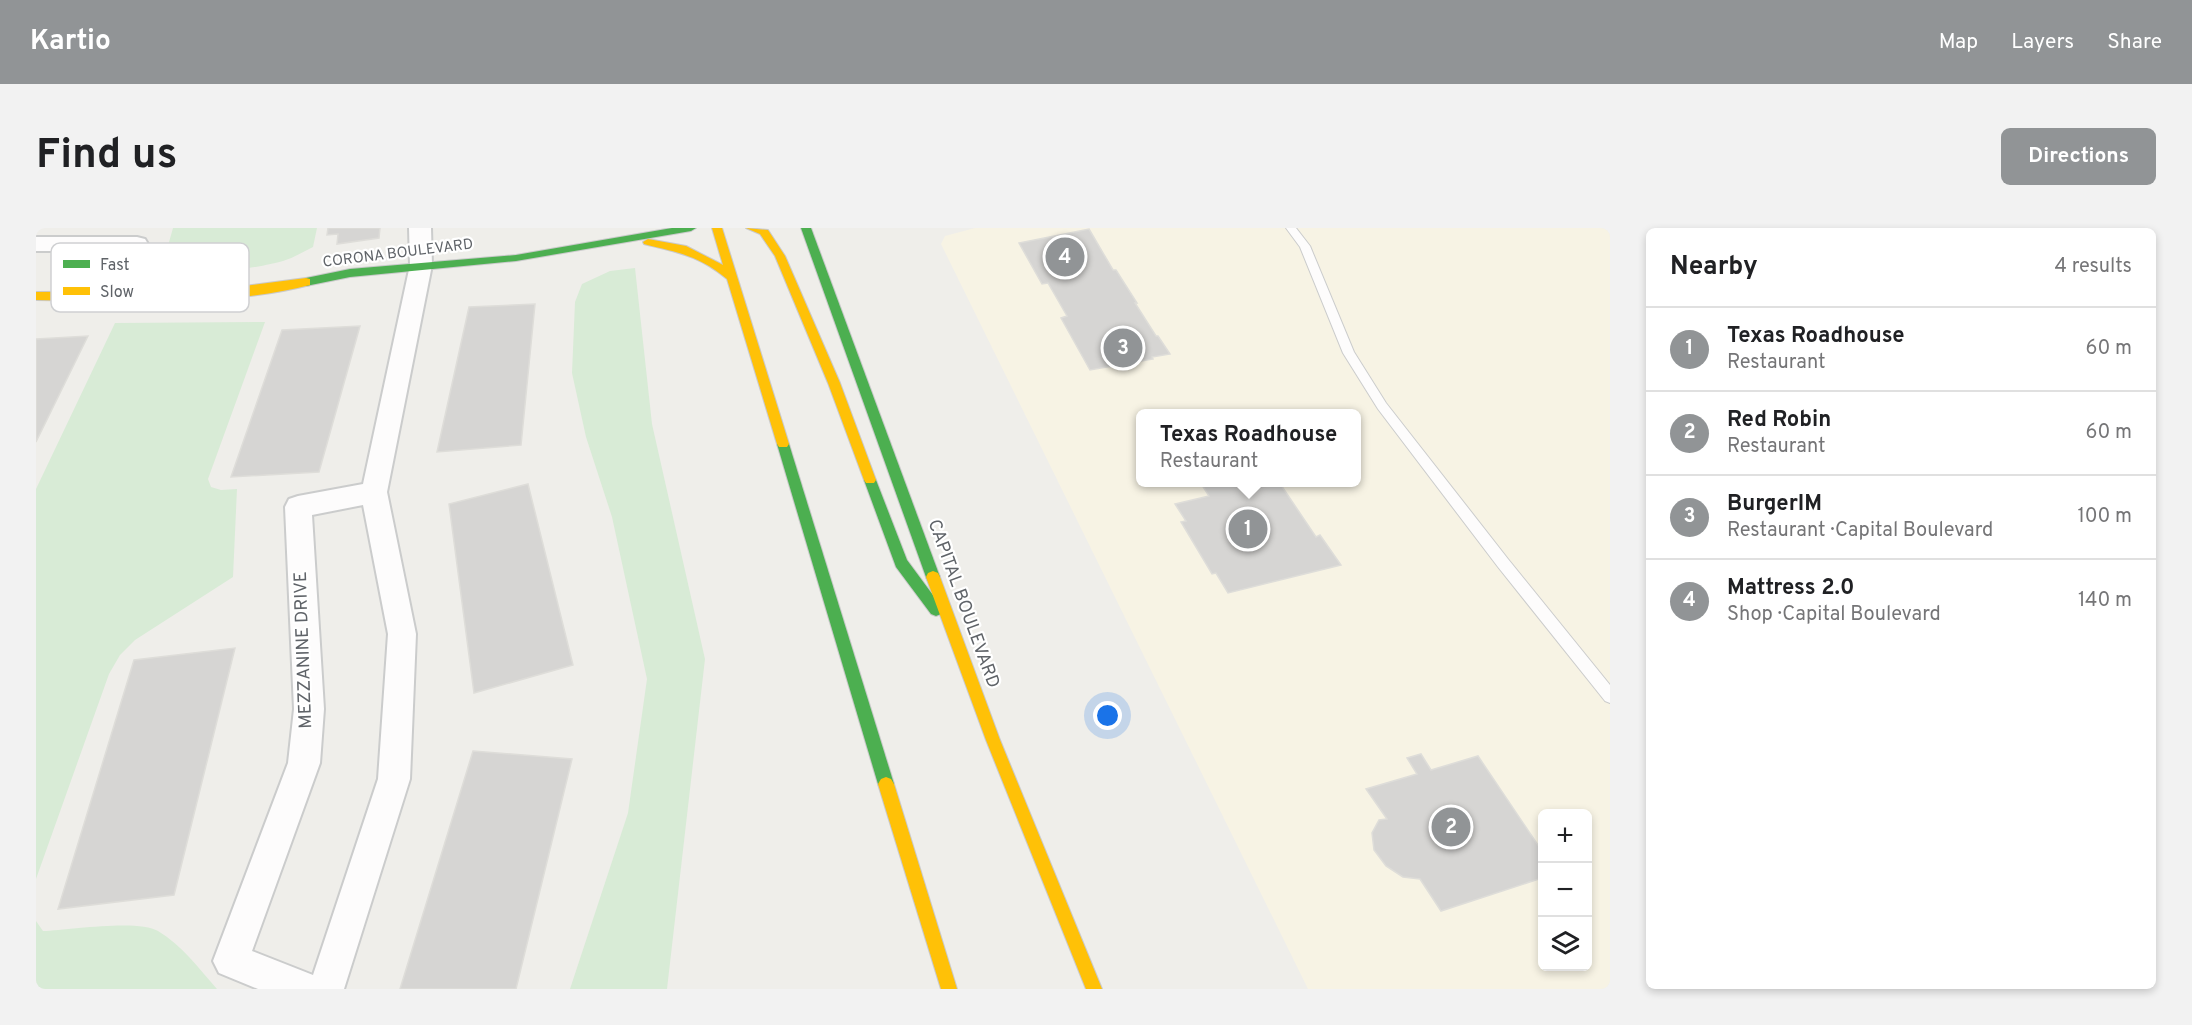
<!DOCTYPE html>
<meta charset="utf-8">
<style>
body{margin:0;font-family:Overpass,sans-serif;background:#f2f2f2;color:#202124}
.controls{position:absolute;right:18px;bottom:18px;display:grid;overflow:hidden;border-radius:9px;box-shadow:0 3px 9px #0003}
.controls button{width:54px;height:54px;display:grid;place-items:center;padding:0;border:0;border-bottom:2px solid #e0e0e0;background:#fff;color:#202124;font:30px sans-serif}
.you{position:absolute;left:1072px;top:488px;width:21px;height:21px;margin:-15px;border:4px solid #fff;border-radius:50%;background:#1a73e8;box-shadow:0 0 0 9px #1a73e833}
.badge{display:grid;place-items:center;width:39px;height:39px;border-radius:50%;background:#919496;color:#fff;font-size:20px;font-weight:700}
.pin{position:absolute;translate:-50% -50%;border:3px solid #fff;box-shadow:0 2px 6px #0006}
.popup{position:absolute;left:1100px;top:181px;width:225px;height:78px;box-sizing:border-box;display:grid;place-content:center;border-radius:9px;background:#fff;filter:drop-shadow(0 2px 4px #0005);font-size:20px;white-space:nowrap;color:#757577}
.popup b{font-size:22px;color:#202124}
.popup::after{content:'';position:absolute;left:50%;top:100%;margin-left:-12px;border:12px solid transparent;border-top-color:#fff}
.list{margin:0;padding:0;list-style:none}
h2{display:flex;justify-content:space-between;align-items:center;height:78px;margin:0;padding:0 24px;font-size:26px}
h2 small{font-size:20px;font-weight:400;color:#757577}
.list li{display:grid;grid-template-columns:39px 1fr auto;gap:18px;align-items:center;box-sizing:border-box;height:84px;padding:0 24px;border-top:2px solid #e0e0e0}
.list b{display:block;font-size:22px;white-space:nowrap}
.list p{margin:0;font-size:20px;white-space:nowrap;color:#757577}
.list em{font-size:20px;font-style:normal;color:#757577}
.icon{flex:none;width:33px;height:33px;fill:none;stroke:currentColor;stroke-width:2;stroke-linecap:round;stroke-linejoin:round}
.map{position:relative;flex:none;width:1574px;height:761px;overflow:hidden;border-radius:9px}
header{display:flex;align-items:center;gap:36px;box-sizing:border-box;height:84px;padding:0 30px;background:#919496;color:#fff}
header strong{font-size:28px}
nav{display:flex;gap:33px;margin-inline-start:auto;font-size:21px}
.intro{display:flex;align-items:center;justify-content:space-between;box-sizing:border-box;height:144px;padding:0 36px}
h1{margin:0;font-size:42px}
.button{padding:15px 27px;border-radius:9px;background:#919496;color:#fff;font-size:21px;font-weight:700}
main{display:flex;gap:36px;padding:0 36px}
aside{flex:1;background:#fff;border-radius:9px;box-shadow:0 3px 9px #0003}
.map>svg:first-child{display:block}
.commercial{fill:#f7f3e4;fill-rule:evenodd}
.green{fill:#d8ebd6}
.building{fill:#d6d5d3;stroke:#deddd9;stroke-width:1.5}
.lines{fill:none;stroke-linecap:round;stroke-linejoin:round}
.lane-casing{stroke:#cbcccc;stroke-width:2}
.street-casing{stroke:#cbcccc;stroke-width:4}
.fast-casing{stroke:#cacacb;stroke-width:2}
.slow-casing{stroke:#cacacb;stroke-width:2}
.lane{fill:#fdfcfc;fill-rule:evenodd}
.street{fill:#fdfcfc;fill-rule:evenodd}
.fast{fill:#4caf50;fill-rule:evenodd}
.slow{fill:#ffc107;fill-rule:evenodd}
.labels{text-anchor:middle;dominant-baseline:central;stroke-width:4.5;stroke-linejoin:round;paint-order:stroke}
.far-street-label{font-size:15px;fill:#5f6368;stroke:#fff}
.street-label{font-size:18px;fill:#5f6368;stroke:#fff}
.key{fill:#fff;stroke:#cfd0d2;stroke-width:1.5}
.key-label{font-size:16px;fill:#5f6368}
</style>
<header>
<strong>Kartio</strong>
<nav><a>Map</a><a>Layers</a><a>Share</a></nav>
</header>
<div class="intro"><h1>Find us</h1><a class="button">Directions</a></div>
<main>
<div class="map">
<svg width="1574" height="761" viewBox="0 0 1574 761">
<rect width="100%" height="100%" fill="#efeeea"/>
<!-- commercial -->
<path class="commercial" d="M939,0H1574V761H1272L905,16L909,8ZM1104,186H1320V254H1104ZM1506,586H1552V738H1506Z"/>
<!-- green -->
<g class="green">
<path d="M137,0H281L277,19C267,24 257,30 247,33C222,40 146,53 127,35Z"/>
<polygon points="599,40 616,196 669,431 631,761 534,761 592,585 611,451 576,289 550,209 536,145 539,74 546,56 574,43"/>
<polygon points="229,94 172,251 175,259 185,262 201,261 197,349 99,412 84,427 73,446 0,651 0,261 79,95"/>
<path d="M0,693L7,703C32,702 103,691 122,703C146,717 163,741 181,761H0Z"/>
</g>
<!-- building -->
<g class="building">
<polygon points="292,0 344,0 343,10 301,16 302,6 291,7"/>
<polygon points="1053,1 1077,42 1080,42 1101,75 1099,75 1120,108 1122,108 1134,126 1116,129 1117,131 1054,142 1025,90 1031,88 1012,55 1006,56 983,15"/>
<polygon points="499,76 485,217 401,224 433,79"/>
<polygon points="324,98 283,244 195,249 246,102"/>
<polygon points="52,108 0,214 0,111"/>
<polygon points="1164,254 1243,254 1280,309 1284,307 1305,337 1192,365 1180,345 1176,346 1145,294 1150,293 1139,276 1173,268"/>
<polygon points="492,256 537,437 438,465 413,276"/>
<polygon points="199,420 138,667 22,681 98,432"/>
<polygon points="437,523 536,531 480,761 364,761"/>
<polygon points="1385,526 1395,542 1442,528 1506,623 1506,650 1405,683 1384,651 1367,649 1350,638 1338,622 1336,605 1343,592 1351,591 1330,561 1381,546 1371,530"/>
</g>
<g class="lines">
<defs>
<polygon id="lane" points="1250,0 1260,0 1274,18 1318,124 1350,175 1472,331 1574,457 1574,475 1569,473 1462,339 1342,181 1307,125 1264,19"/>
<g id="street">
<path d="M373,0H395L396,37L351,264L380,406L374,551L308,761H222L183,745L177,733L252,535L258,481L249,279L253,271L262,268L327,256L374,37ZM327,277L352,406L342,551L277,747L216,723L284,535L288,481L276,287Z"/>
<polygon points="0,9 101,9 109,11 112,16 109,21 101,23 0,23"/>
</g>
<g id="fast">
<polygon points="636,0 660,0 655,3 480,33 314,49 270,58 265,54 270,50 314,41 480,27"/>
<polygon points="765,0 775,0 904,349 902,353 892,353 890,349"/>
<polygon points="747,211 753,216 858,556 855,561 850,563 845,561 842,556 741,216"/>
<polygon points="834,247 840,252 871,332 905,378 907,382 905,386 900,388 895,386 860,339 828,252"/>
</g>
<g id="slow">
<path d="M676,0H686L753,216L751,219H743L741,216L691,51C662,27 643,25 608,16L607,14L612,11L650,18L687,37Z"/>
<polygon points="710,0 732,2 749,28 804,155 840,252 838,255 830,255 828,252 792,155 739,28 724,6"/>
<path d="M270,50L274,51V57C190,79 87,73 0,72V64L169,63Z"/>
<polygon points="897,343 902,345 904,349 964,512 1066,761 1050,761 950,512 890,349 892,345"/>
<polygon points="850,549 855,551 858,556 921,761 905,761 842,556 845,551"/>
</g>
</defs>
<!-- lane casing -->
<use href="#lane" class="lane-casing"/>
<!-- street casing -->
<use href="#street" class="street-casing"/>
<!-- fast casing -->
<use href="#fast" class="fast-casing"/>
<!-- slow casing -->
<use href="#slow" class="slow-casing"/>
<!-- lane -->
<use href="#lane" class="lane"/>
<!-- street -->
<use href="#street" class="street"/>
<!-- fast -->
<use href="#fast" class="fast"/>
<!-- slow -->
<use href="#slow" class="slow"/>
</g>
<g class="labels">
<!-- far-street labels -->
<g class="far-street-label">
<text transform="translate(362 26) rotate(-7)">CORONA BOULEVARD</text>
</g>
<!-- street labels -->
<g class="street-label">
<text transform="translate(927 376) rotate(70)">CAPITAL BOULEVARD</text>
<text transform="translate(268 422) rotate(-92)">MEZZANINE DRIVE</text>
</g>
</g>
<!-- legend -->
<rect x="15" y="15" width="198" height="69" rx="9" class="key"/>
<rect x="27" y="32" width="27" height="8" fill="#4caf50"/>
<rect x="27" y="59" width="27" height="8" fill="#ffc107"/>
<g class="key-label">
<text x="64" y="42">Fast</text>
<text x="64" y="69">Slow</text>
</g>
</svg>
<div class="controls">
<button>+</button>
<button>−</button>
<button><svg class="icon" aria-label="layers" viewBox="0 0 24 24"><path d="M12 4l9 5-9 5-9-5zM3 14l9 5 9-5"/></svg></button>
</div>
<div class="you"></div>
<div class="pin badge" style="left:1212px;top:301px">1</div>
<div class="popup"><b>Texas Roadhouse</b>Restaurant</div>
<div class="pin badge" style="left:1415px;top:599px">2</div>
<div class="pin badge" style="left:1087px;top:120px">3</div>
<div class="pin badge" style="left:1029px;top:29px">4</div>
</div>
<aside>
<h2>Nearby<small>4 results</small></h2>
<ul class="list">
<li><span class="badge">1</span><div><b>Texas Roadhouse</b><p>Restaurant</p></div><em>60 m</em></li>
<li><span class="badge">2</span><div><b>Red Robin</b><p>Restaurant</p></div><em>60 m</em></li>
<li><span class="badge">3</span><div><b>BurgerIM</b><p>Restaurant · Capital Boulevard</p></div><em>100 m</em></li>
<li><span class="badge">4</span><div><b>Mattress 2.0</b><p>Shop · Capital Boulevard</p></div><em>140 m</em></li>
</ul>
</aside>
</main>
